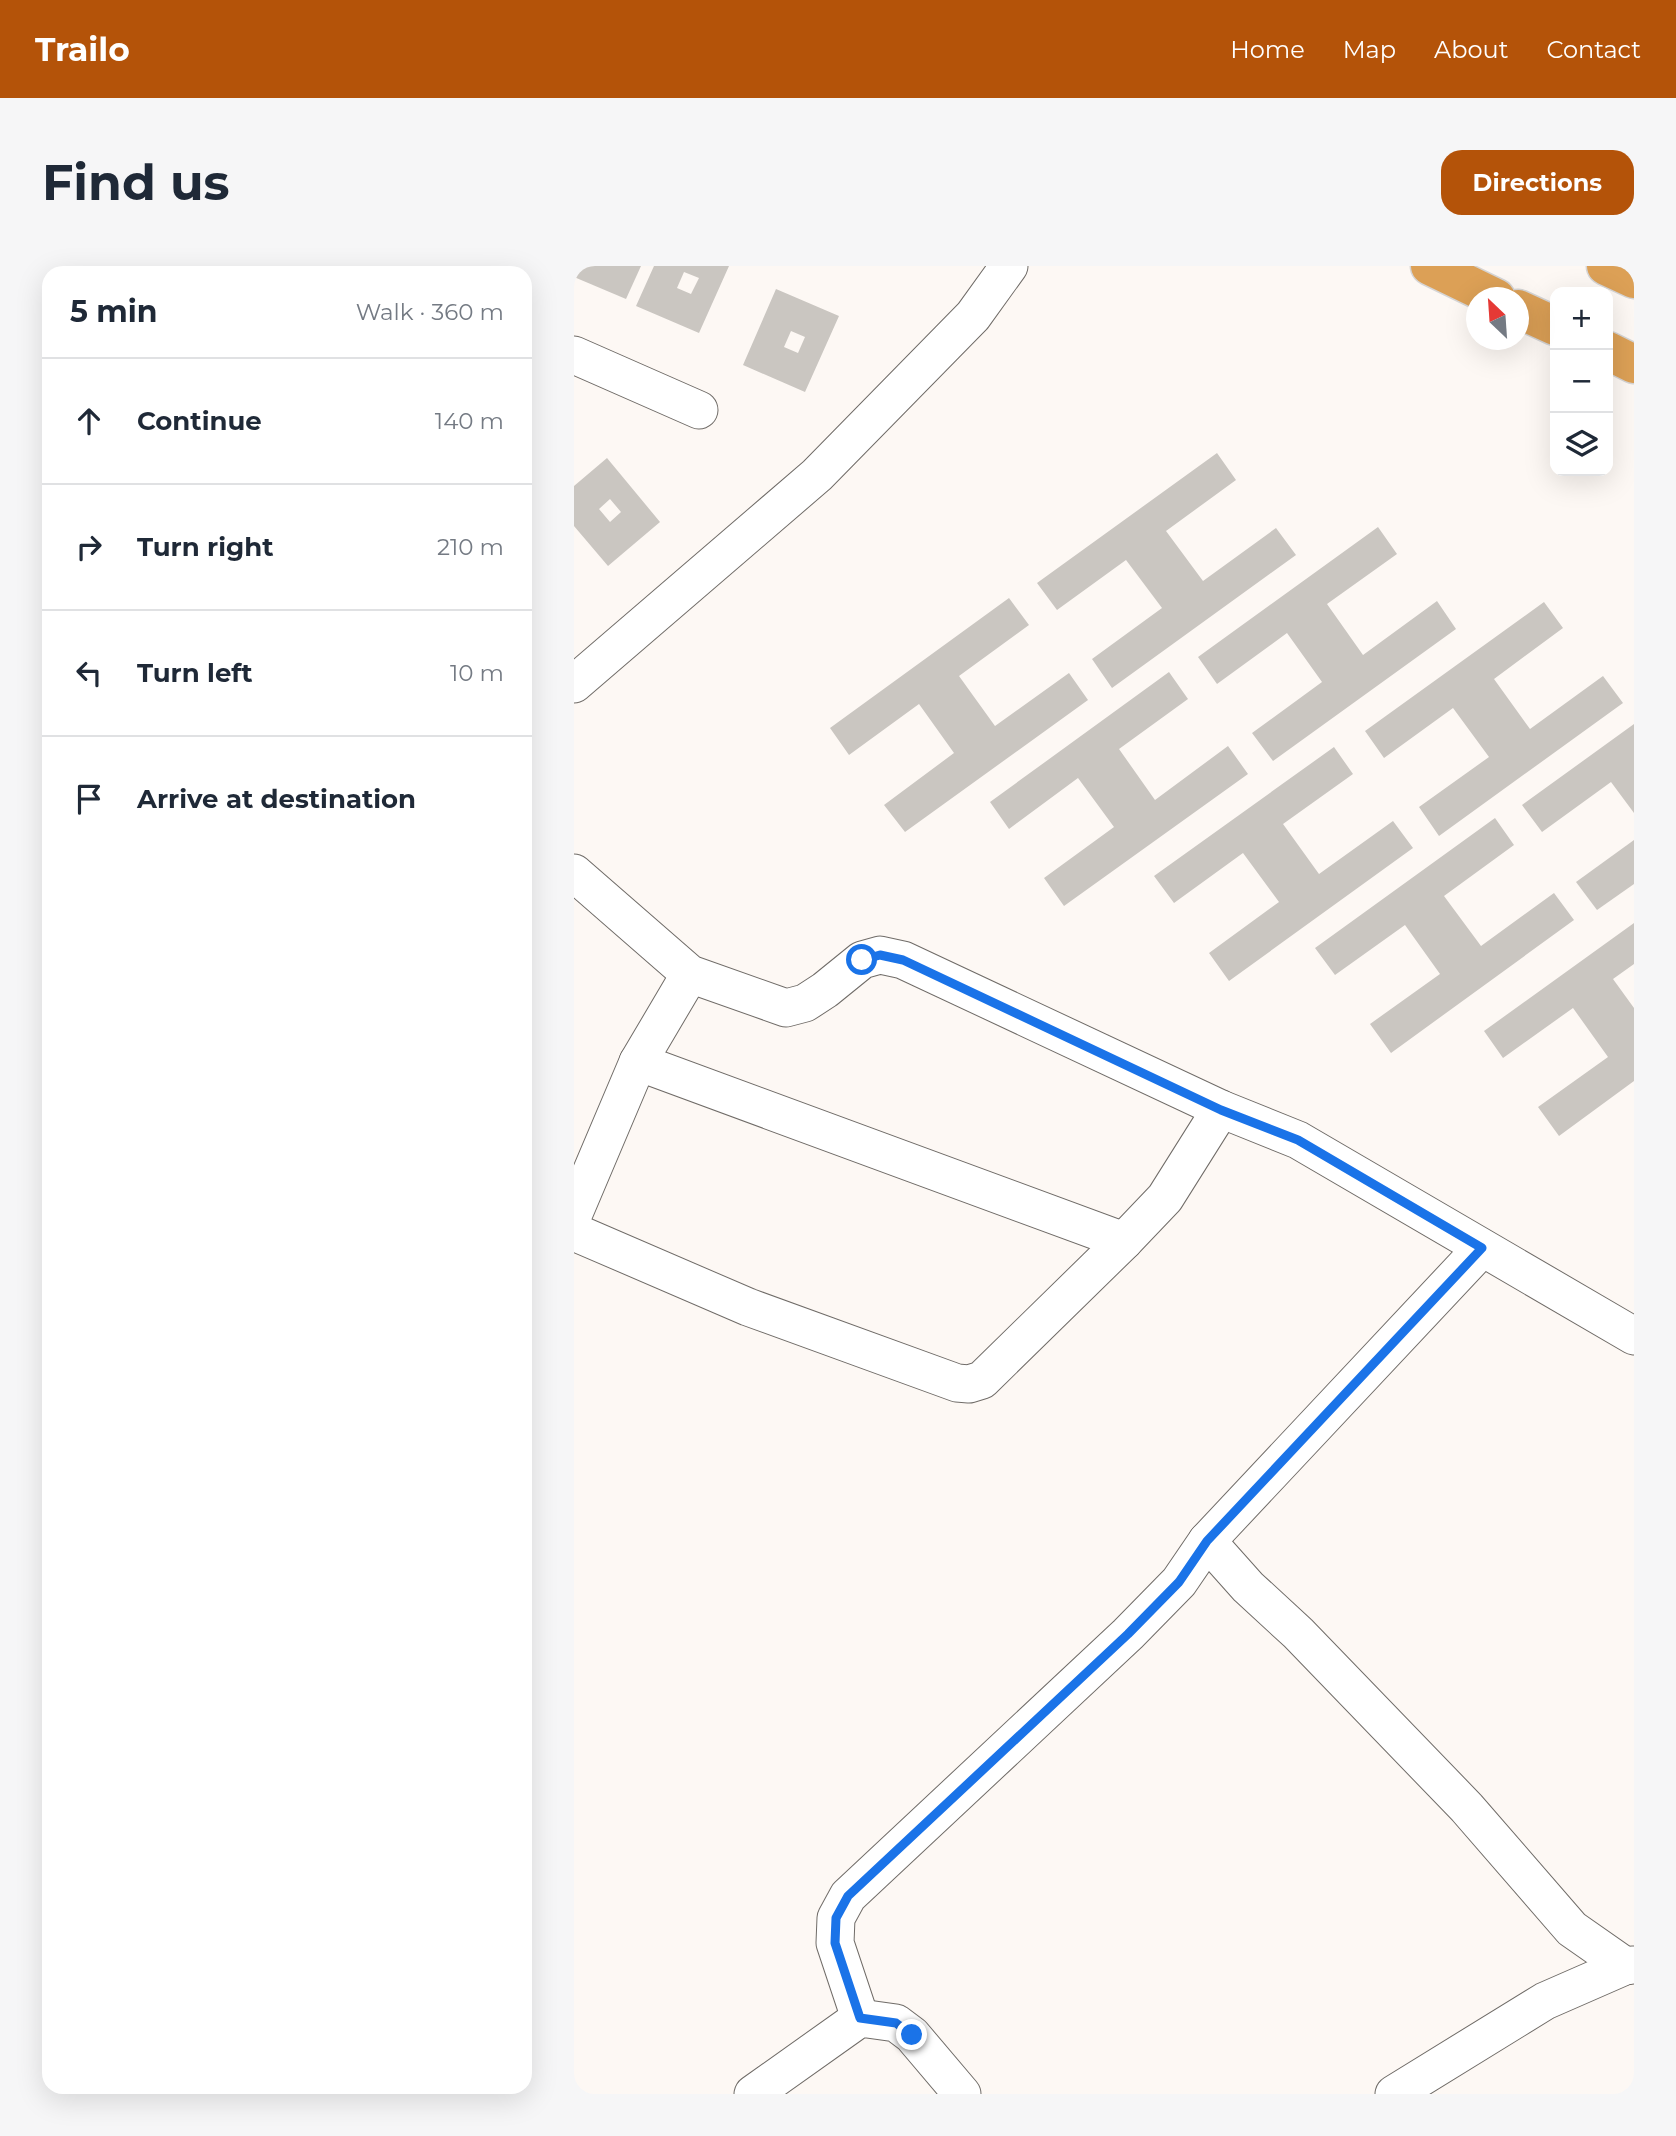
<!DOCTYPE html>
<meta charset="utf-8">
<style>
body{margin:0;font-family:Montserrat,sans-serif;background:#f6f6f7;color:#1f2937}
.controls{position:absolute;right:21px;top:21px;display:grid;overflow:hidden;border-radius:14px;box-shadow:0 7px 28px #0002}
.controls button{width:63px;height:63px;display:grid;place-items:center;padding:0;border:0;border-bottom:2px solid #e0e1e3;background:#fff;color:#1f2937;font:35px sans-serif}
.compass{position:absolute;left:892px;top:21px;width:63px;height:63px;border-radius:50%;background:#fff;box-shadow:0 7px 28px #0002;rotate:335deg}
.stop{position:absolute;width:21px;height:21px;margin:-16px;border:5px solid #1a73e8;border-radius:50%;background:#fff}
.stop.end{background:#1a73e8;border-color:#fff;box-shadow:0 2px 7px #0008}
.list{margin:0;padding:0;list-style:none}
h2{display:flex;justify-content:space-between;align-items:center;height:91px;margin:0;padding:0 28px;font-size:30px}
h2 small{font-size:23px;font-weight:400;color:#747a83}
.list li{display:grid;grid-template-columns:46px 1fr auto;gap:21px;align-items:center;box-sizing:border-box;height:126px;padding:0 28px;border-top:2px solid #e0e1e3}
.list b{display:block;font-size:26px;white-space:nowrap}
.list em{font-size:23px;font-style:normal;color:#747a83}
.icon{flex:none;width:38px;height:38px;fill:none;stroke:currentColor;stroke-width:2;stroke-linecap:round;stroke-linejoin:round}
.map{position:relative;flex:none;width:1060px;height:1828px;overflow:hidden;border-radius:21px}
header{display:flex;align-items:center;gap:42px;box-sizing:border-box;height:98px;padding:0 35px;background:#b45309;color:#fff}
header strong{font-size:33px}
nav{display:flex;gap:38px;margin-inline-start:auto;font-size:24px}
.intro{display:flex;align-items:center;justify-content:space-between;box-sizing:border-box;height:168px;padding:0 42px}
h1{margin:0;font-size:49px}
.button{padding:18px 32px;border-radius:21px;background:#b45309;color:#fff;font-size:24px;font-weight:700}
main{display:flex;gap:42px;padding:0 42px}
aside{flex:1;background:#fff;border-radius:21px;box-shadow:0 7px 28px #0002}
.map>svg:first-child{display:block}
.building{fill:#cac6c1;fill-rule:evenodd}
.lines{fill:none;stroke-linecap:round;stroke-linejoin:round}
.minor-casing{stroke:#706c68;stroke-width:39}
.trunk-casing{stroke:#d6d5d5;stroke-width:41}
.minor{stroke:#fff;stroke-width:37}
.trunk{stroke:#dca056;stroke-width:38}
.route{stroke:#1a73e8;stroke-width:9}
</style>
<header>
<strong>Trailo</strong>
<nav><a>Home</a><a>Map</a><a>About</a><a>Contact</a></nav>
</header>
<div class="intro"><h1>Find us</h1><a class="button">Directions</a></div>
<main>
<aside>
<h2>5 min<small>Walk · 360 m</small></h2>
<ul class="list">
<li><svg class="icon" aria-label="ahead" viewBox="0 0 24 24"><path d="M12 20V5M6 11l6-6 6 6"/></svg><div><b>Continue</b></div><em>140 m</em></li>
<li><svg class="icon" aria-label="right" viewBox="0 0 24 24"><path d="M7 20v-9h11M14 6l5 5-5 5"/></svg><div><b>Turn right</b></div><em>210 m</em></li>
<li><svg class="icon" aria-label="left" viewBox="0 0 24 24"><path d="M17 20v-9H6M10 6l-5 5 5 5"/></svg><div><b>Turn left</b></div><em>10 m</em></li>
<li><svg class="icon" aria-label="arrive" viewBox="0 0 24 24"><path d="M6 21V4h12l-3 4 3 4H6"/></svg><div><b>Arrive at destination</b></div></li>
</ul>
</aside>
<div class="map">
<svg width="1060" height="1828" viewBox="0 0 1060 1828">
<rect width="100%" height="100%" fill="#fdf8f4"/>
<!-- building -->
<g class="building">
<polygon points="0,0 67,0 52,33 0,11"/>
<path d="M80,0H155L125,67L62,40ZM110,6L125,12L117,28L103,22Z"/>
<path d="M202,23L265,50L231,126L169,99ZM217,65L231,71L224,87L210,81Z"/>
<polygon points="643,187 662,214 592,265 629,315 702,262 722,289 538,422 518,393 588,342 552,294 483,344 463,317"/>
<path d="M33,192L86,256L34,300L0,260V220ZM36,233L47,246L36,256L25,243Z"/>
<polygon points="804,261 823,288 753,338 789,389 863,335 882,363 699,495 678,467 748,416 713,367 643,418 624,391"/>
<polygon points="435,332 455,359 385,410 421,460 495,407 514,434 331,566 310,539 380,487 345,438 275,489 256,462"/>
<polygon points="970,336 989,362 920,413 956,463 1029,410 1049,437 865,570 845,541 915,491 879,442 810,492 791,465"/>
<polygon points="595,406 614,433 545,483 581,534 654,480 674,508 490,640 470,612 540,561 504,512 435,563 416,536"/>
<polygon points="1060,458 1060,547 1037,516 968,566 948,539"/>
<polygon points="760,481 779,508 709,558 745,608 819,555 839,582 655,715 635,687 705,636 669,587 600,637 580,610"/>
<polygon points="921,552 940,579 870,630 907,680 980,627 1000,654 817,787 796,758 866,708 831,659 761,709 741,682"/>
<polygon points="1060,574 1060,618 1023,644 1002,616"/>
<polygon points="1060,657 1060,698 1039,713 1060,742 1060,815 985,870 964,841 1034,791 999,742 929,792 910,765"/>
</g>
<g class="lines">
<defs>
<g id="minor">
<polyline points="0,89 125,144"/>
<polyline points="0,418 243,209 399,50 435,0"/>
<polyline points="0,607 116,708 212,742 231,737 251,724 288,694 306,689 329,694 647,843 724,874 1060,1070"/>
<polyline points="64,796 550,975"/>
<polyline points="0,947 64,796 116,708"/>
<polyline points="0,966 174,1041 383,1117 395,1118 408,1114 550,975 591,932 647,843"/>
<polyline points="633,1275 674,1321 724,1367 893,1542 998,1663 1051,1700"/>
<polyline points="286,1752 261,1677 262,1652 274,1630 554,1368 605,1316 633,1275 908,982"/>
<polyline points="179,1828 286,1752 322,1757 338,1769 388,1828"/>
<polyline points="820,1828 971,1735 1051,1700 1060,1699"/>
</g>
<g id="trunk">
<polyline points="856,0 922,32"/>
<polyline points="1032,0 1060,13"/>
<polyline points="944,43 981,60"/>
<polyline points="1034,85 1060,98"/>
</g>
</defs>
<!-- minor casing -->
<use href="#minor" class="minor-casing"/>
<!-- trunk casing -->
<use href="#trunk" class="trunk-casing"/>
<!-- minor -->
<use href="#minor" class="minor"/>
<!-- trunk -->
<use href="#trunk" class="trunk"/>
</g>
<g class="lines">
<!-- route -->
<polyline class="route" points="288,694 306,689 329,694 647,844 724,874 908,982 633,1275 605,1316 554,1368 274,1630 262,1652 261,1677 286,1752 322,1757 338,1769"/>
</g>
</svg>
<div class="controls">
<button>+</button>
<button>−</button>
<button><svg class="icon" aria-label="layers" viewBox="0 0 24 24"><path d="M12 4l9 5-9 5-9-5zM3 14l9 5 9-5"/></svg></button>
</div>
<svg class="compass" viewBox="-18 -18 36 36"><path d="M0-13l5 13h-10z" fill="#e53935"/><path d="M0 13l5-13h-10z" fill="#747a83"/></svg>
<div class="stop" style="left:288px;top:694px"></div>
<div class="stop end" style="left:338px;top:1769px"></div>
</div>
</main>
